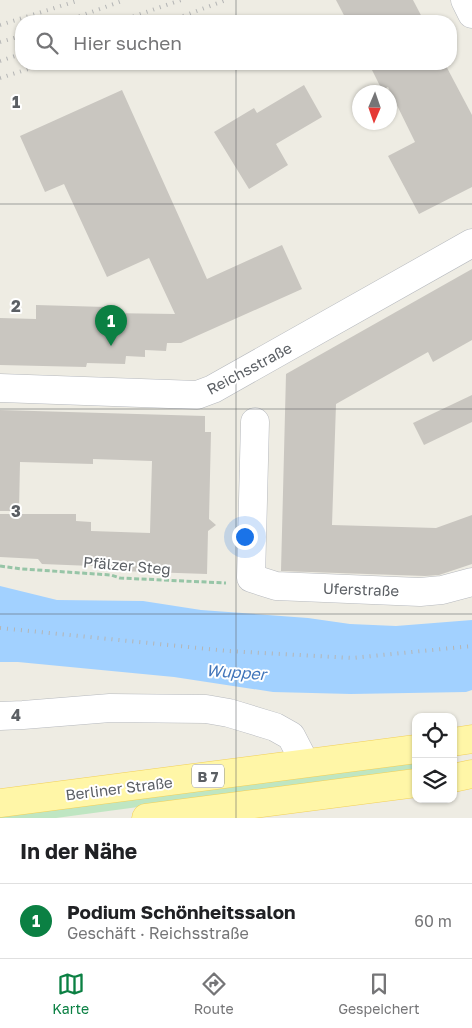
<!DOCTYPE html>
<html lang="de">
<meta charset="utf-8">
<style>
body{margin:0;font-family:"Golos Text",sans-serif;background:#f6f6f6;color:#202124}
.controls{position:absolute;right:15px;bottom:15px;display:grid;overflow:hidden;border-radius:10px;box-shadow:0 1px 4px #0004}
.controls button{width:45px;height:45px;display:grid;place-items:center;padding:0;border:0;border-bottom:1px solid #e0e0e0;background:#fff;color:#202124;font:25px sans-serif}
.compass{position:absolute;left:352px;top:85px;width:45px;height:45px;border-radius:50%;background:#fff;box-shadow:0 1px 4px #0004;rotate:182deg}
.you{position:absolute;left:244px;top:536px;width:18px;height:18px;margin:-12px;border:4px solid #fff;border-radius:50%;background:#1a73e8;box-shadow:0 0 0 8px #1a73e833}
.badge{display:grid;place-items:center;width:32px;height:32px;border-radius:50%;background:#0b8043;color:#fff;font-size:16px;font-weight:700}
.pin{position:absolute;translate:-50% -41px;filter:drop-shadow(0 1px 2px #0008)}
.pin::after{content:'';position:absolute;top:26px;width:18px;height:15px;background:inherit;clip-path:polygon(0 0,100% 0,50% 100%)}
.list{margin:0;padding:0;list-style:none}
h2{display:flex;justify-content:space-between;align-items:center;height:65px;margin:0;padding:0 20px;font-size:21px}
h2 small{font-size:16px;font-weight:400;color:#757577}
.list li{display:grid;grid-template-columns:32px 1fr auto;gap:15px;align-items:center;box-sizing:border-box;height:75px;padding:0 20px;border-top:1px solid #e0e0e0}
.list b{display:block;font-size:19px;white-space:nowrap}
.list p{margin:0;font-size:16px;white-space:nowrap;color:#757577}
.list em{font-size:16px;font-style:normal;color:#757577}
.icon{flex:none;width:28px;height:28px;fill:none;stroke:currentColor;stroke-width:2;stroke-linecap:round;stroke-linejoin:round}
.map{position:relative;flex:none;width:472px;height:818px;overflow:hidden}
.search{position:absolute;background:#fff;box-shadow:0 1px 4px #0004;left:15px;right:15px;top:15px;height:55px;display:flex;align-items:center;gap:12px;box-sizing:border-box;padding:0 18px;border-radius:20px;color:#757577;font-size:19px}
.sheet{height:140px;background:#fff}
nav{display:flex;justify-content:space-around;align-items:center;box-sizing:border-box;height:70px;border-top:1px solid #e0e0e0;background:#fff;font-size:14px;color:#757577}
nav a{display:grid;justify-items:center;gap:2px}
nav .on{color:#0b8043}
.map>svg:first-child{display:block}
.green{fill:#bfe6c2}
.water{fill:#a2d1ff}
.building{fill:#c9c6c0}
.lines{fill:none;stroke-linecap:round;stroke-linejoin:round}
.minor-casing{stroke:#b6b9be;stroke-width:29}
.major-casing{stroke:#f2d059;stroke-width:29}
.path{stroke:#97c5a7;stroke-width:3;stroke-dasharray:5 2.5;stroke-linecap:butt}
.minor{stroke:#fff;stroke-width:28}
.major{stroke:#fff6a7;stroke-width:28}
.rail{stroke:#b4b5b5;stroke-width:4;stroke-dasharray:1 6;stroke-linecap:butt}
.grid{fill:none;stroke:#5b5f64;stroke-width:1;stroke-opacity:0.55}
.labels{text-anchor:middle;dominant-baseline:central;stroke-width:4;stroke-linejoin:round;paint-order:stroke}
.shield{fill:#fff;stroke:#8c8f92;stroke-width:1}
.shield-label{font-size:14px;font-weight:bold;fill:#5b5f64}
.street-label{font-size:15px;fill:#5b5f64;stroke:#fff}
.water-label{font-size:16px;font-style:italic;fill:#4175ba;stroke:#fff}
.grid-label{font-size:16px;text-anchor:middle;font-weight:bold;fill:#5b5f64;stroke:#fff;stroke-width:4;stroke-linejoin:round;paint-order:stroke}
</style>
<div class="map">
<svg width="472" height="818" viewBox="0 0 472 818">
<rect width="100%" height="100%" fill="#eeece3"/>
<!-- green -->
<polygon class="green" points="416,760 416,770 56,818 0,818 0,816"/>
<!-- water -->
<polygon class="water" points="0,586 57,600 143,601 201,610 308,618 350,624 396,626 472,620 472,690 466,692 351,694 273,692 174,677 18,662 0,662"/>
<!-- building -->
<g class="building">
<polygon points="336,0 413,0 424,21 347,21"/>
<polygon points="369,64 445,64 472,115 472,187 419,214 388,156 415,142 388,87 382,90"/>
<polygon points="304,85 322,117 276,144 288,165 249,189 214,132 254,108 257,113"/>
<polygon points="122,90 207,279 282,245 302,289 181,343 167,343 166,351 145,350 145,357 126,356 125,364 87,363 86,367 0,365 0,318 36,319 36,305 106,307 106,313 175,314 149,258 107,277 64,184 45,192 20,136"/>
<polygon points="472,269 472,340 433,362 428,352 336,404 332,525 436,528 472,515 472,564 439,575 425,576 281,571 286,374"/>
<polygon points="472,395 472,422 424,445 413,423"/>
<polygon points="0,410 205,416 205,432 211,432 209,519 216,525 208,531 207,574 120,571 117,567 42,564 38,559 0,557 0,514 76,514 76,521 91,522 91,531 150,533 152,461 93,459 93,464 20,462 19,511 0,511"/>
</g>
<g class="lines">
<defs>
<g id="minor">
<polyline points="465,0 472,14"/>
<polyline points="0,388 197,395 213,389 472,243"/>
<polyline points="255,422 251,578 276,586 420,592 442,590 472,582"/>
<polyline points="0,716 23,715 110,708 206,709 229,713 275,727 291,736 305,763"/>
</g>
<g id="major">
<polyline points="453,742 472,739"/>
<polyline points="453,778 472,774"/>
<polyline points="0,803 416,749"/>
<polyline points="146,818 416,783"/>
</g>
</defs>
<!-- minor casing -->
<use href="#minor" class="minor-casing"/>
<!-- major casing -->
<use href="#major" class="major-casing"/>
<!-- path -->
<polyline class="path" points="0,566 22,569 111,575 120,578 226,583"/>
<!-- minor -->
<use href="#minor" class="minor"/>
<!-- major -->
<use href="#major" class="major"/>
<!-- rail -->
<g class="rail">
<polyline points="66,21 125,0"/>
<polyline points="120,21 181,0"/>
<polyline points="170,21 226,0"/>
<polyline points="0,25 80,0"/>
<polyline points="0,42 21,36"/>
<polyline points="0,61 21,54"/>
<polyline points="0,78 44,64"/>
<polyline points="0,628 228,651 352,658 472,646"/>
</g>
</g>
<!-- grid -->
<path class="grid" d="M236,0V21M236,64V818M0,204H472M0,409H472M0,614H472"/>
<g class="labels">
<!-- shield labels -->
<rect class="shield" x="192" y="764.5" width="32" height="23" rx="4"/>
<g class="shield-label">
<text x="208" y="776">B 7</text>
</g>
<!-- street labels -->
<g class="street-label">
<text transform="translate(249 368) rotate(-28)">Reichsstraße</text>
<text transform="translate(127 565) rotate(5)">Pfälzer Steg</text>
<text transform="translate(361 589) rotate(2)">Uferstraße</text>
<text transform="translate(119 788) rotate(-7)">Berliner Straße</text>
</g>
<!-- water labels -->
<g class="water-label">
<text transform="translate(236 672) rotate(4)">Wupper</text>
</g>
</g>
<g class="grid-label">
<text x="16" y="108">1</text>
<text x="16" y="312">2</text>
<text x="16" y="517">3</text>
<text x="16" y="721">4</text>
</g>
</svg>
<div class="controls">
<button><svg class="icon" aria-label="locate" viewBox="0 0 24 24"><circle cx="12" cy="12" r="6"/><path d="M12 2v4M12 18v4M2 12h4M18 12h4"/></svg></button>
<button><svg class="icon" aria-label="layers" viewBox="0 0 24 24"><path d="M12 4l9 5-9 5-9-5zM3 14l9 5 9-5"/></svg></button>
</div>
<svg class="compass" viewBox="-18 -18 36 36"><path d="M0-13l5 13h-10z" fill="#e53935"/><path d="M0 13l5-13h-10z" fill="#757577"/></svg>
<div class="you"></div>
<div class="pin badge" style="left:111px;top:346px">1</div>
<div class="search"><svg class="icon" aria-label="search" viewBox="0 0 24 24"><circle cx="10" cy="10" r="6"/><path d="M15 15l6 6"/></svg>Hier suchen</div>
</div>
<section class="sheet">
<h2>In der Nähe<small></small></h2>
<ul class="list">
<li><span class="badge">1</span><div><b>Podium Schönheitssalon</b><p>Geschäft · Reichsstraße</p></div><em>60 m</em></li>
</ul>
</section>
<nav>
<a class="on"><svg class="icon" aria-label="map" viewBox="0 0 24 24"><path d="M3 6l6-2 6 2 6-2v14l-6 2-6-2-6 2zM9 4v14M15 6v14"/></svg>Karte</a>
<a><svg class="icon" aria-label="directions" viewBox="0 0 24 24"><path d="M12 3l9 9-9 9-9-9zM9 14v-3h6M13 9l2 2-2 2"/></svg>Route</a>
<a><svg class="icon" aria-label="saved" viewBox="0 0 24 24"><path d="M7 4h10v16l-5-4-5 4z"/></svg>Gespeichert</a>
</nav>
